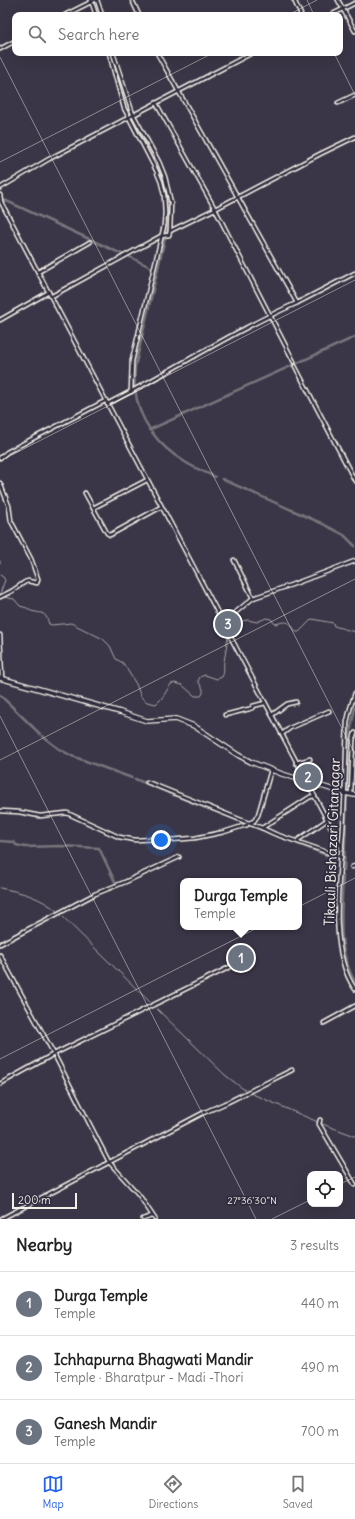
<!DOCTYPE html>
<meta charset="utf-8">
<style>
body{margin:0;font-family:Delius,sans-serif;background:#f2f2f2;color:#222}
.controls{position:absolute;right:12px;bottom:12px;display:grid;overflow:hidden;border-radius:8px;box-shadow:0 4px 16px #0002}
.controls button{width:36px;height:36px;display:grid;place-items:center;padding:0;border:0;border-bottom:1px solid #e0e0e0;background:#fff;color:#222;font:20px sans-serif}
.scale{position:absolute;left:12px;bottom:10px;width:65px;box-sizing:border-box;padding-left:4px;border:2px solid #f4f1e8;border-top:0;font-size:11px;line-height:14px;white-space:nowrap;color:#f4f1e8;-webkit-text-stroke:3px #2f2a3d;paint-order:stroke}
.you{position:absolute;left:161px;top:840px;width:14px;height:14px;margin:-10px;border:3px solid #fff;border-radius:50%;background:#1a73e8;box-shadow:0 0 0 6px #1a73e833}
.badge{display:grid;place-items:center;width:26px;height:26px;border-radius:50%;background:#2563eb;color:#fff;font-size:13px;font-weight:700}
.pin{position:absolute;translate:-50% -50%;border:2px solid #fff;box-shadow:0 1px 4px #0006}
.popup{position:absolute;left:180px;top:878px;width:122px;height:52px;box-sizing:border-box;display:grid;place-content:center;border-radius:8px;background:#fff;filter:drop-shadow(0 1px 3px #0005);font-size:13px;white-space:nowrap;color:#767676}
.popup b{font-size:15px;color:#222}
.popup::after{content:'';position:absolute;left:50%;top:100%;margin-left:-8px;border:8px solid transparent;border-top-color:#fff}
.list{margin:0;padding:0;list-style:none}
h2{display:flex;justify-content:space-between;align-items:center;height:52px;margin:0;padding:0 16px;font-size:17px}
h2 small{font-size:13px;font-weight:400;color:#767676}
.list li{display:grid;grid-template-columns:26px 1fr auto;gap:12px;align-items:center;box-sizing:border-box;height:64px;padding:0 16px;border-top:1px solid #e0e0e0}
.list b{display:block;font-size:15px;white-space:nowrap}
.list p{margin:0;font-size:13px;white-space:nowrap;color:#767676}
.list em{font-size:13px;font-style:normal;color:#767676}
.icon{flex:none;width:22px;height:22px;fill:none;stroke:currentColor;stroke-width:2;stroke-linecap:round;stroke-linejoin:round}
.map{position:relative;flex:none;width:355px;height:1219px;overflow:hidden}
.search{position:absolute;background:#fff;box-shadow:0 4px 16px #0002;left:12px;right:12px;top:12px;height:44px;display:flex;align-items:center;gap:10px;box-sizing:border-box;padding:0 14px;border-radius:8px;color:#767676;font-size:15px}
.sheet{height:244px;background:#fff}
nav{display:flex;justify-content:space-around;align-items:center;box-sizing:border-box;height:56px;border-top:1px solid #e0e0e0;background:#fff;font-size:11px;color:#767676}
nav a{display:grid;justify-items:center;gap:2px}
nav .on{color:#2563eb}
.map>svg:first-child{display:block}
.lines{fill:none;stroke-linecap:round;stroke-linejoin:round}
.stream{stroke:#aaa6a7;stroke-width:1}
.canal{stroke:#78747b;stroke-width:2.5}
.minor-casing{stroke:#f4f1e8;stroke-width:5.5}
.major-casing{stroke:#f4f1e8;stroke-width:6}
.minor{stroke:#2f2a3d;stroke-width:2.5}
.major{stroke:#2f2a3d;stroke-width:3.5}
.ticks{fill:none;stroke:#f4f1e8;stroke-width:1;stroke-opacity:0.45}
.labels{text-anchor:middle;dominant-baseline:central;stroke-width:3.5;stroke-linejoin:round;paint-order:stroke}
.street-label{font-size:14px;fill:#f4f1e8;stroke:#2f2a3d}
.ticks-label{font-size:10px;text-anchor:middle;fill:#f4f1e8;stroke:#2f2a3d;stroke-width:3.5;stroke-linejoin:round;paint-order:stroke}
</style>
<div class="map">
<svg width="355" height="1219" viewBox="0 0 355 1219">
<rect width="100%" height="100%" fill="#3b3647"/>
<filter id="ink" filterUnits="userSpaceOnUse"><feTurbulence type="fractalNoise" baseFrequency=".025" numOctaves="2"/><feDisplacementMap in="SourceGraphic" scale="8" xChannelSelector="R" yChannelSelector="G"/><feConvolveMatrix kernelMatrix="1 2 1 2 8 2 1 2 1" color-interpolation-filters="sRGB"/></filter>
<g filter="url(#ink)">
<g class="lines">
<!-- stream -->
<g class="stream">
<polyline points="0,561 0,563"/>
<polyline points="0,575 3,577 5,580 1,591 1,595"/>
<path d="M3,597L14,599L20,606L27,608L31,611C43,614 45,611 49,624L52,625L71,623L103,639L110,646L116,659L123,663L136,684L141,697L147,702L156,704L162,698L171,684L175,683L182,685L195,696H201L203,693V689L198,681L200,677L205,675L217,679L222,677C225,671 223,667 224,661C226,652 227,643 228,634"/>
<path d="M228,631L235,622L248,620L257,622L266,618L271,619L275,624C288,621 289,620 296,632H299L312,619L333,623L334,626L355,632"/>
<path d="M0,888C21,892 41,897 58,912"/>
<polyline points="60,914 152,1004"/>
<polyline points="154,1006 225,1075 246,1091"/>
<polyline points="250,1093 325,1125 355,1136"/>
</g>
<!-- canal -->
<g class="canal">
<polyline points="113,57 130,114"/>
<path d="M131,118L159,169L165,187L168,210L165,238L135,367C135,374 134,381 135,388C138,420 158,446 185,462C194,468 205,472 215,477"/>
<polyline points="0,198 124,255"/>
<polyline points="128,256 152,268"/>
<polyline points="149,430 355,337"/>
<polyline points="222,479 321,523 344,535 355,546"/>
<polyline points="0,695 40,734"/>
<polyline points="42,736 59,749 72,756 132,778"/>
<polyline points="135,779 196,804 339,860"/>
<polyline points="0,841 14,842 16,845 25,847 60,846 99,848 116,884"/>
<polyline points="344,870 349,738 355,708"/>
<path d="M343,875C342,912 336,949 355,982"/>
</g>
<defs>
<g id="minor">
<polyline points="91,0 96,15"/>
<polyline points="97,0 102,15"/>
<polyline points="132,0 139,15"/>
<polyline points="294,0 301,15"/>
<polyline points="338,0 355,31"/>
<polyline points="65,15 95,0"/>
<polyline points="331,15 355,3"/>
<polyline points="0,49 15,41"/>
<polyline points="109,53 124,108 156,170 161,182 164,195 165,213 164,226 132,361 131,392"/>
<polyline points="157,53 297,303 355,273"/>
<polyline points="156,103 215,209 170,231"/>
<polyline points="338,103 355,95"/>
<polyline points="0,188 49,159 252,53"/>
<polyline points="0,195 1,202"/>
<polyline points="1,202 342,848"/>
<polyline points="38,272 90,242"/>
<polyline points="52,296 161,236 169,235 170,231 171,203 165,177 159,162 133,114 113,53"/>
<polyline points="0,320 49,292"/>
<polyline points="294,362 215,209 320,154 355,137"/>
<polyline points="295,366 355,481"/>
<path d="M107,404C171,372 231,332 297,303"/>
<polyline points="0,458 7,452 105,401"/>
<polyline points="0,483 9,506 11,521 31,559 38,579 37,583 28,581 25,582 12,591 0,597"/>
<polyline points="85,493 107,533 110,535 161,507"/>
<polyline points="93,508 147,480"/>
<polyline points="234,560 253,598"/>
<polyline points="224,622 253,598 291,585 355,561"/>
<polyline points="0,635 2,679"/>
<path d="M355,693L350,709L347,722C346,758 345,793 343,829C340,875 327,949 355,989"/>
<polyline points="225,715 249,709 252,708 253,706 265,703"/>
<polyline points="272,715 287,704 296,702"/>
<polyline points="282,734 290,728 329,711"/>
<polyline points="296,763 310,759"/>
<polyline points="147,782 251,824"/>
<polyline points="351,794 353,740 355,733"/>
<polyline points="0,811 19,812 40,816 67,813 119,837 135,840 157,839 170,840 195,838 224,832 243,826 247,825"/>
<polyline points="249,823 254,821 258,815 271,770"/>
<polyline points="251,824 262,828 310,797 314,796"/>
<polyline points="262,828 275,834 341,857"/>
<polyline points="298,840 327,820"/>
<polyline points="352,867 355,866"/>
<polyline points="0,944 95,894 125,882 179,857"/>
<polyline points="0,955 54,1054 109,1162 139,1195 155,1219"/>
<polyline points="324,1023 355,1006"/>
<polyline points="0,1084 54,1054 240,962"/>
<polyline points="320,1120 319,1124 355,1185"/>
<polyline points="1,1219 203,1113 228,1102 292,1070"/>
<polyline points="143,1219 152,1216"/>
</g>
<polyline id="major" points="0,678 120,712 147,721 176,719 194,726 238,755 251,762 282,774 344,793 355,795"/>
</defs>
<!-- minor casing -->
<use href="#minor" class="minor-casing"/>
<!-- major casing -->
<use href="#major" class="major-casing"/>
<!-- minor -->
<use href="#minor" class="minor"/>
<!-- major -->
<use href="#major" class="major"/>
</g>
</g>
<!-- ticks -->
<path class="ticks" d="M307,0L314,15M288,15L317,0M334,53L355,95M0,57L355,754M0,162L213,53M0,461L355,280M0,716L256,1219M0,760L355,579M0,1059L355,878M340,1184L355,1177M272,1219L310,1200"/>
<g class="labels">
<!-- street labels -->
<g class="street-label">
<text transform="translate(332 842) rotate(-88)">Tikauli Bishazari Gitanagar</text>
</g>
</g>
<g class="ticks-label">
<text x="252" y="1204">27°36'30"N</text>
</g>
</svg>
<div class="controls">
<button><svg class="icon" aria-label="locate" viewBox="0 0 24 24"><circle cx="12" cy="12" r="6"/><path d="M12 2v4M12 18v4M2 12h4M18 12h4"/></svg></button>
</div>
<div class="scale">200 m</div>
<div class="you"></div>
<div class="pin badge" style="left:241px;top:958px;background:#6b7280">1</div>
<div class="popup"><b>Durga Temple</b>Temple</div>
<div class="pin badge" style="left:308px;top:777px;background:#6b7280">2</div>
<div class="pin badge" style="left:228px;top:624px;background:#6b7280">3</div>
<div class="search"><svg class="icon" aria-label="search" viewBox="0 0 24 24"><circle cx="10" cy="10" r="6"/><path d="M15 15l6 6"/></svg>Search here</div>
</div>
<section class="sheet">
<h2>Nearby<small>3 results</small></h2>
<ul class="list">
<li><span class="badge" style="background:#6b7280">1</span><div><b>Durga Temple</b><p>Temple</p></div><em>440 m</em></li>
<li><span class="badge" style="background:#6b7280">2</span><div><b>Ichhapurna Bhagwati Mandir</b><p>Temple · Bharatpur - Madi -Thori</p></div><em>490 m</em></li>
<li><span class="badge" style="background:#6b7280">3</span><div><b>Ganesh Mandir</b><p>Temple</p></div><em>700 m</em></li>
</ul>
</section>
<nav>
<a class="on"><svg class="icon" aria-label="map" viewBox="0 0 24 24"><path d="M3 6l6-2 6 2 6-2v14l-6 2-6-2-6 2zM9 4v14M15 6v14"/></svg>Map</a>
<a><svg class="icon" aria-label="directions" viewBox="0 0 24 24"><path d="M12 3l9 9-9 9-9-9zM9 14v-3h6M13 9l2 2-2 2"/></svg>Directions</a>
<a><svg class="icon" aria-label="saved" viewBox="0 0 24 24"><path d="M7 4h10v16l-5-4-5 4z"/></svg>Saved</a>
</nav>
